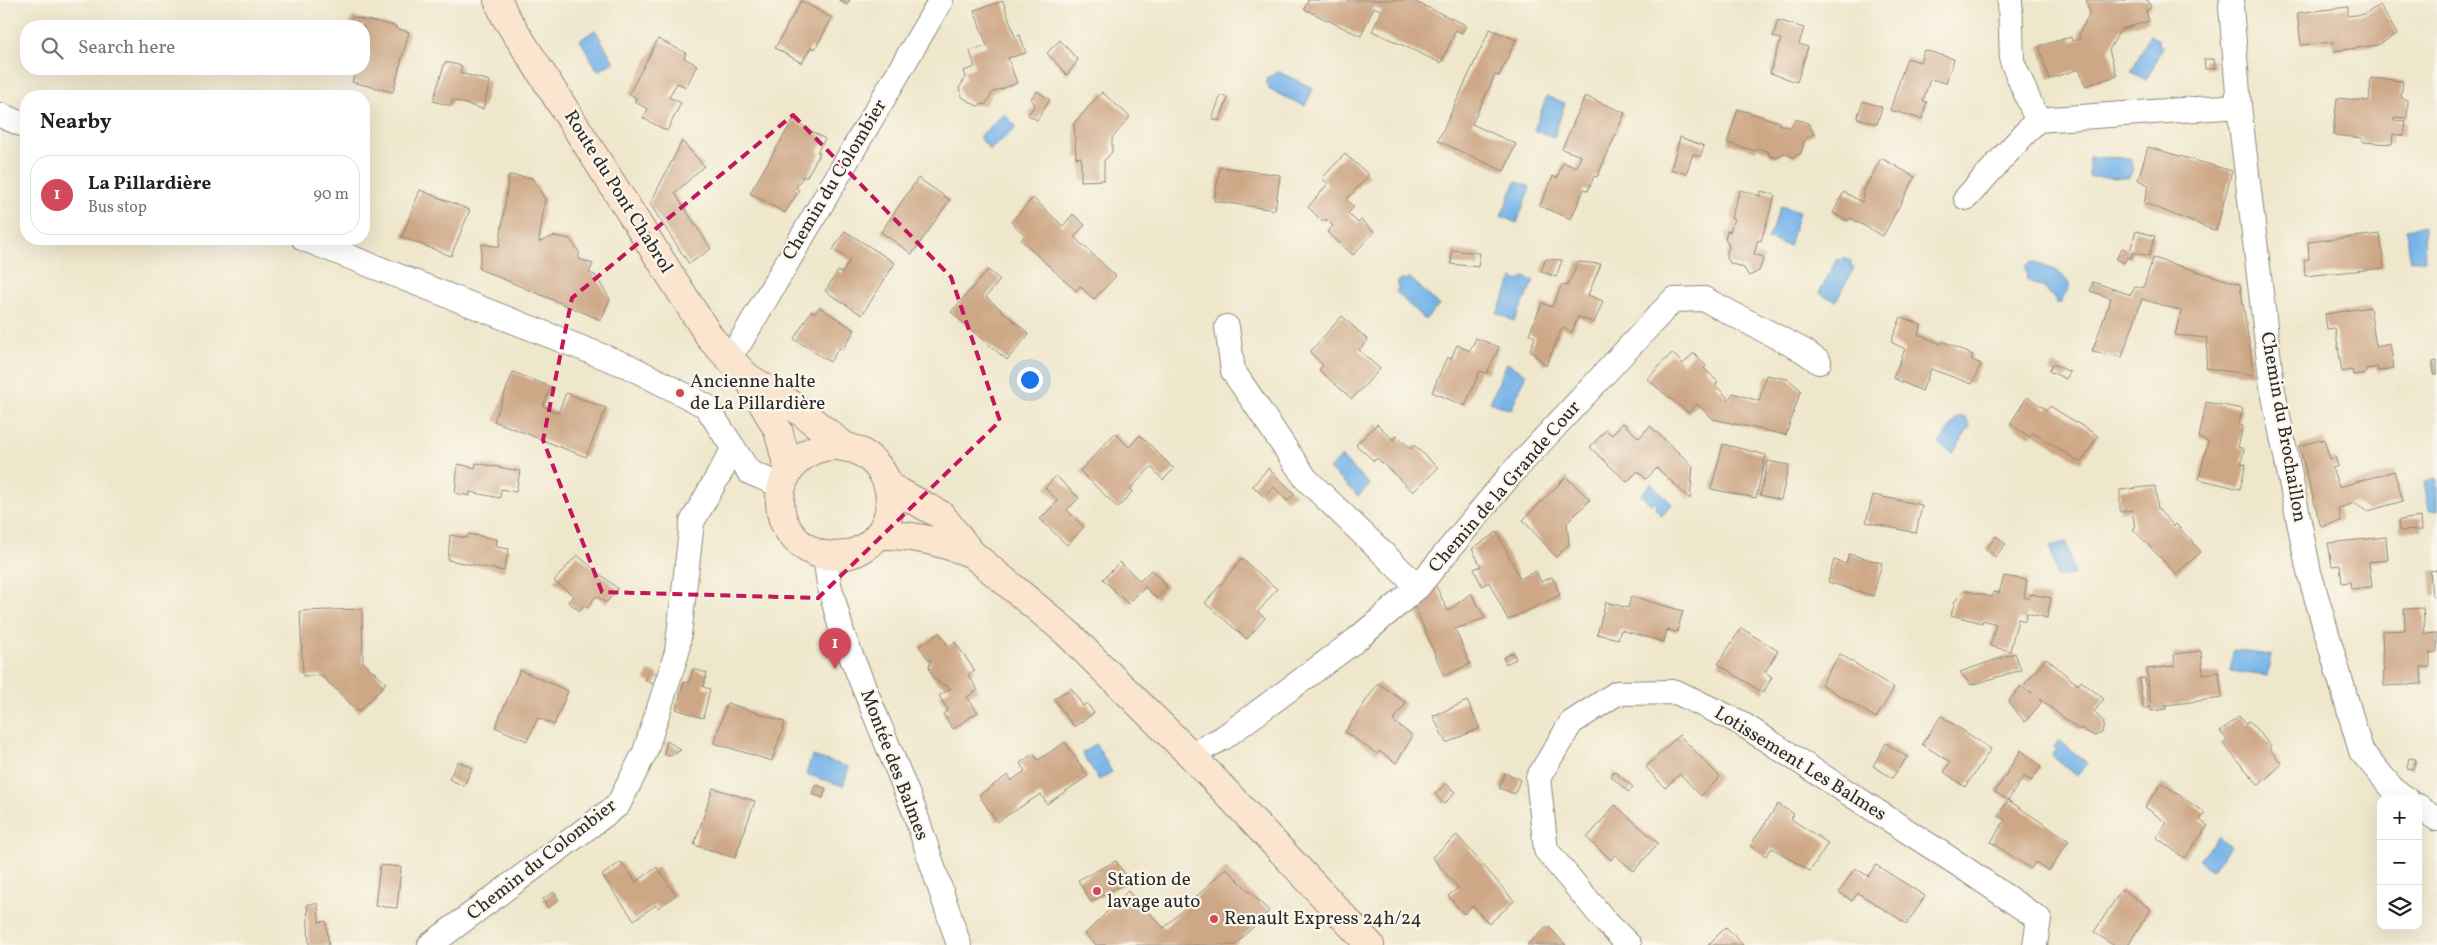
<!DOCTYPE html>
<meta charset="utf-8">
<style>
body{margin:0;font-family:Vollkorn,serif;background:#f6f6f6;color:#202124}
.controls{position:absolute;right:15px;bottom:15px;display:grid;overflow:hidden;border-radius:10px;box-shadow:0 5px 20px #0002}
.controls button{width:45px;height:45px;display:grid;place-items:center;padding:0;border:0;border-bottom:1px solid #e0e0e0;background:#fff;color:#202124;font:25px sans-serif}
.you{position:absolute;left:1029px;top:379px;width:18px;height:18px;margin:-12px;border:4px solid #fff;border-radius:50%;background:#1a73e8;box-shadow:0 0 0 8px #1a73e833}
.badge{display:grid;place-items:center;width:32px;height:32px;border-radius:50%;background:#d1495b;color:#fff;font-size:16px;font-weight:700}
.pin{position:absolute;translate:-50% -41px;filter:drop-shadow(0 1px 2px #0008)}
.pin::after{content:'';position:absolute;top:26px;width:18px;height:15px;background:inherit;clip-path:polygon(0 0,100% 0,50% 100%)}
.list{margin:0;padding:0;list-style:none}
h2{display:flex;justify-content:space-between;align-items:center;height:65px;margin:0;padding:0 20px;font-size:21px}
h2 small{font-size:16px;font-weight:400;color:#757577}
.list li{display:grid;grid-template-columns:32px 1fr auto;gap:15px;align-items:center;box-sizing:border-box;height:80px;margin:0 10px 10px;padding:0 10px;border:1px solid #e0e0e0;border-radius:20px}
.list b{display:block;font-size:19px;white-space:nowrap}
.list p{margin:0;font-size:16px;white-space:nowrap;color:#757577}
.list em{font-size:16px;font-style:normal;color:#757577}
.icon{flex:none;width:28px;height:28px;fill:none;stroke:currentColor;stroke-width:2;stroke-linecap:round;stroke-linejoin:round}
.map{position:relative;flex:none;width:2437px;height:945px;overflow:hidden}
.search{position:absolute;background:#fff;box-shadow:0 5px 20px #0002;left:20px;top:20px;width:350px;height:55px;display:flex;align-items:center;gap:12px;box-sizing:border-box;padding:0 18px;border-radius:20px;color:#757577;font-size:19px}
.panel{position:absolute;background:#fff;box-shadow:0 5px 20px #0002;left:20px;top:90px;width:350px;height:155px;border-radius:20px}
.map>svg:first-child{display:block}
.water{fill:#74b3e8;stroke:#506f8a}
.building{fill:#cea786}
.lines{fill:none;stroke-linecap:round;stroke-linejoin:round}
.street-casing{stroke:#8d897c;stroke-width:26}
.secondary-casing{stroke:#8d897c;stroke-width:30}
.street{stroke:#fff;stroke-width:24}
.secondary{stroke:#fbe5cf;stroke-width:28}
.marked{fill:none;stroke:#c2185b;stroke-width:4;stroke-dasharray:10 6;stroke-linejoin:round}
.poi-dot{fill:#d1495b;stroke:#fbf7ec;stroke-width:2}
.labels{text-anchor:middle;dominant-baseline:central;stroke-width:4.5;stroke-linejoin:round;paint-order:stroke}
.street-label{font-size:19px;fill:#2b2b2b;stroke:#fbf7ec}
.poi-label{font-size:19px;fill:#2b2b2b;stroke:#fbf7ec;text-anchor:start}
</style>
<div class="map">
<svg width="2437" height="945" viewBox="0 0 2437 945">
<rect width="100%" height="100%" fill="#fbf7ec"/>
<filter id="ink" filterUnits="userSpaceOnUse"><feTurbulence type="fractalNoise" baseFrequency=".02" numOctaves="2"/><feDisplacementMap in="SourceGraphic" scale="10" xChannelSelector="R" yChannelSelector="G"/><feConvolveMatrix kernelMatrix="1 2 1 2 8 2 1 2 1" color-interpolation-filters="sRGB"/></filter>
<filter id="wash" filterUnits="userSpaceOnUse"><feTurbulence type="fractalNoise" baseFrequency=".0096" numOctaves="4" result="noise"/><feDisplacementMap in="SourceGraphic" scale="20" xChannelSelector="R" yChannelSelector="G"/><feGaussianBlur stdDeviation="1.12" result="paint"/><feColorMatrix in="noise" values="0 0 0 0 0 0 0 0 0 0 0 0 0 0 0 0 0 1.4 0 .05"/><feComposite in="paint" operator="in"/></filter>
<g filter="url(#wash)">
<rect width="100%" height="100%" fill="#efe7cc"/>
<!-- water -->
<g class="water">
<polygon points="595,30 614,62 598,71 580,40"/>
<polygon points="2150,35 2159,40 2160,46 2163,48 2146,80 2131,72"/>
<polygon points="1277,71 1313,88 1305,106 1268,89 1270,86 1266,83 1267,77 1275,74"/>
<polygon points="1547,96 1565,103 1554,137 1534,130"/>
<polygon points="1004,114 1017,127 990,150 979,137"/>
<polygon points="2089,157 2130,158 2133,170 2129,178 2089,177"/>
<polygon points="1516,181 1530,187 1517,223 1501,216"/>
<polygon points="1781,206 1799,212 1789,246 1768,239"/>
<polygon points="2424,226 2425,260 2410,261 2407,229"/>
<polygon points="1843,257 1852,262 1850,266 1854,268 1836,301 1819,293 1837,259 1841,261"/>
<polygon points="2032,262 2057,271 2069,282 2069,290 2062,298 2061,303 2055,303 2056,298 2047,292 2045,288 2027,280 2026,266"/>
<polygon points="1409,277 1439,305 1425,320 1396,292 1398,289 1398,281 1402,279 1407,280"/>
<polygon points="1524,277 1534,281 1514,321 1497,313 1513,278 1519,281"/>
<polygon points="1507,363 1526,374 1511,410 1490,402"/>
<polygon points="1957,417 1965,417 1970,426 1953,453 1939,444"/>
<polygon points="1341,457 1370,485 1358,496 1329,469"/>
<polygon points="2437,478 2437,510 2429,511 2424,481"/>
<polygon points="1651,483 1672,504 1662,516 1655,509 1657,504 1654,501 1651,505 1641,495"/>
<polygon points="2066,542 2074,574 2057,578 2050,546"/>
<polygon points="2233,650 2271,655 2267,676 2231,671"/>
<polygon points="2059,740 2087,763 2077,776 2052,755 2057,749 2054,747"/>
<polygon points="1096,744 1112,772 1099,780 1082,753"/>
<polygon points="812,756 849,767 843,786 806,774"/>
<polygon points="2218,837 2231,846 2212,870 2199,860"/>
</g>
<g id="blocks">
<!-- building -->
<g class="building">
<polygon points="839,0 850,0 847,5"/>
<polygon points="1308,0 1411,0 1466,25 1462,33 1456,30 1441,63 1372,31 1382,11 1374,7 1361,36 1304,9"/>
<polygon points="2086,0 2148,0 2151,8 2146,10 2149,21 2121,29 2109,50 2117,76 2085,86 2079,69 2049,79 2039,46 2071,37 2072,41 2080,39 2079,34 2090,13"/>
<polygon points="801,1 832,18 815,49 811,47 802,63 775,48"/>
<polygon points="1003,1 1015,37 1020,35 1026,53 1008,58 1017,83 993,92 986,104 977,106 962,97 959,88 966,77 964,71 975,67 970,51 987,46 974,10"/>
<polygon points="2380,5 2397,34 2378,45 2334,51 2333,42 2301,45 2297,13 2348,7 2348,16 2365,14"/>
<polygon points="352,17 396,26 395,28 409,32 393,92 352,82 356,69 364,69 364,26 349,26"/>
<polygon points="1778,20 1804,28 1799,44 1808,47 1797,82 1770,73 1781,39 1773,37"/>
<polygon points="1490,29 1516,40 1499,76 1495,75 1472,124 1516,144 1504,171 1438,141"/>
<polygon points="658,39 686,53 684,58 697,65 686,87 677,83 669,97 681,103 667,131 643,118 648,109 635,102 636,98 629,94"/>
<polygon points="1060,40 1078,60 1067,75 1047,53"/>
<polygon points="1924,50 1954,59 1946,83 1930,79 1923,101 1927,102 1922,119 1890,110 1907,58 1920,62"/>
<polygon points="2204,59 2214,59 2215,68 2205,69"/>
<polygon points="445,62 462,66 460,73 490,81 483,109 452,100 451,106 433,101"/>
<polygon points="2371,78 2403,81 2401,97 2408,101 2407,118 2394,117 2394,120 2406,121 2404,136 2393,134 2392,144 2362,142 2362,138 2333,135 2337,98 2369,101"/>
<polygon points="1037,91 1050,100 1037,120 1028,115 1035,105 1031,99"/>
<polygon points="1102,92 1130,117 1112,138 1112,152 1104,161 1104,180 1081,181 1081,157 1076,158 1074,123"/>
<polygon points="1221,95 1228,98 1219,121 1212,119"/>
<polygon points="1585,96 1625,113 1597,177 1594,176 1588,191 1584,189 1571,219 1540,206 1553,176 1557,178 1563,162 1576,168 1581,156 1562,149"/>
<polygon points="1863,101 1882,107 1877,124 1857,118"/>
<polygon points="1738,109 1779,122 1778,124 1791,128 1795,119 1808,123 1814,134 1805,139 1801,153 1794,157 1784,153 1776,158 1769,155 1769,152 1757,148 1756,151 1727,143"/>
<polygon points="793,120 825,139 817,152 820,153 806,178 803,176 796,188 799,190 785,213 750,193"/>
<polygon points="1680,137 1704,146 1700,157 1693,154 1686,174 1671,169"/>
<polygon points="682,141 704,166 675,193 711,249 689,264 650,204"/>
<polygon points="2148,147 2232,171 2216,231 2144,203 2149,185 2138,180"/>
<polygon points="1345,154 1369,175 1346,200 1354,207 1348,213 1358,223 1361,220 1374,232 1353,255 1327,232 1333,226 1326,219 1323,222 1308,207 1328,184 1322,178"/>
<polygon points="1881,158 1915,177 1883,236 1850,218 1848,221 1833,213 1844,192 1862,202 1864,197 1863,192"/>
<polygon points="1220,167 1280,175 1275,210 1214,201"/>
<polygon points="509,175 532,178 545,199 539,242 554,236 570,239 579,252 579,259 593,264 589,273 595,275 610,299 601,320 479,269 482,244 499,247"/>
<polygon points="918,178 950,200 912,254 881,232"/>
<polygon points="420,190 470,210 451,256 402,237"/>
<polygon points="1740,190 1760,196 1761,191 1775,195 1761,241 1758,240 1754,254 1764,257 1759,271 1749,276 1744,268 1730,263 1726,256 1729,246 1725,239 1727,231 1730,232 1734,219 1731,218"/>
<polygon points="1033,198 1063,226 1073,214 1085,225 1074,237 1116,276 1094,299 1080,286 1076,291 1021,240 1025,235 1011,222"/>
<polygon points="845,231 895,263 862,315 825,291 838,271 842,273 850,260 833,250"/>
<polygon points="2136,231 2155,236 2149,256 2133,252 2131,259 2127,257 2124,263 2116,259 2122,248 2130,251"/>
<polygon points="2380,234 2384,268 2305,276 2304,260 2309,259 2308,242"/>
<polygon points="1452,250 1480,253 1478,267 1451,264"/>
<polygon points="2153,258 2240,284 2254,375 2206,368 2208,338 2175,335 2181,311 2142,299 2122,357 2092,352 2111,298 2090,291 2093,282 2131,295 2135,286 2143,288"/>
<polygon points="1546,259 1562,260 1556,277 1541,271"/>
<polygon points="1578,262 1601,264 1588,295 1603,301 1594,323 1578,317 1572,332 1562,328 1546,366 1530,350 1535,337 1529,334 1542,303 1552,307 1562,284 1567,286"/>
<polygon points="988,270 1000,280 986,297 1029,334 1007,360 951,312"/>
<polygon points="819,307 855,330 842,350 839,348 830,362 794,339 811,311 815,313"/>
<polygon points="2370,307 2376,347 2390,344 2394,368 2378,371 2377,367 2366,369 2366,373 2353,375 2352,370 2342,372 2335,328 2327,329 2325,314"/>
<polygon points="1342,316 1368,340 1359,350 1380,369 1352,399 1319,370 1323,365 1310,352"/>
<polygon points="1901,317 1921,325 1918,334 1941,344 1942,341 1973,355 1971,359 1981,364 1972,384 1931,369 1922,391 1893,378 1905,349 1891,342"/>
<polygon points="1476,338 1499,347 1487,373 1480,371 1465,406 1432,392 1447,357 1451,359 1457,345 1470,351"/>
<polygon points="1672,353 1683,364 1694,353 1706,366 1704,368 1718,382 1715,385 1729,399 1733,393 1759,401 1766,375 1788,379 1801,390 1786,435 1713,419 1697,404 1688,413 1647,379"/>
<polygon points="2437,361 2437,374 2434,374 2433,362"/>
<polygon points="2053,364 2070,372 2066,379 2049,371"/>
<polygon points="513,372 551,387 543,406 558,413 566,393 606,408 586,457 494,421"/>
<polygon points="2027,397 2047,410 2050,406 2098,436 2081,463 2033,433 2030,437 2010,424"/>
<polygon points="2206,402 2243,409 2238,425 2243,426 2238,447 2244,449 2241,463 2246,464 2240,489 2199,479 2208,441 2199,438"/>
<polygon points="1623,423 1639,438 1650,426 1693,466 1690,499 1657,468 1646,479 1638,471 1627,482 1590,447 1606,430 1612,435"/>
<polygon points="1377,424 1393,440 1397,436 1411,449 1414,445 1438,468 1413,492 1377,458 1374,461 1356,445"/>
<polygon points="1115,433 1129,447 1140,435 1174,469 1163,480 1151,467 1130,489 1133,491 1118,508 1080,471"/>
<polygon points="2324,439 2330,459 2335,457 2338,466 2332,468 2339,487 2394,471 2403,501 2368,511 2355,503 2338,508 2341,521 2321,527 2299,446"/>
<polygon points="1723,444 1766,455 1756,498 1711,489"/>
<polygon points="1768,461 1789,465 1781,500 1760,495"/>
<polygon points="476,463 520,471 516,492 501,489 500,498 470,492 470,496 455,493 458,464 475,468"/>
<polygon points="1268,468 1295,494 1287,501 1274,487 1264,497 1253,486"/>
<polygon points="1056,476 1079,498 1067,510 1084,527 1067,545 1040,519 1058,501 1045,488"/>
<polygon points="1566,477 1590,500 1567,523 1569,544 1556,557 1523,520"/>
<polygon points="2155,486 2158,509 2174,526 2176,524 2201,552 2176,574 2133,529 2135,528 2132,510 2120,512 2120,490"/>
<polygon points="1873,495 1922,505 1916,533 1866,522"/>
<polygon points="2421,517 2422,530 2400,531 2399,520"/>
<polygon points="1497,532 1520,579 1536,571 1541,582 1552,577 1560,595 1508,620 1489,582 1482,586 1474,569 1481,566 1472,549"/>
<polygon points="468,534 497,539 496,547 509,549 504,571 448,560 450,535 467,538"/>
<polygon points="1996,536 2006,544 1995,557 1986,549"/>
<polygon points="2386,537 2388,560 2369,562 2372,587 2351,589 2350,582 2342,583 2340,565 2332,566 2328,543"/>
<polygon points="1849,554 1882,563 1873,596 1828,582 1834,560 1846,564"/>
<polygon points="577,555 618,589 606,603 596,596 587,608 584,605 580,611 568,602 574,596 554,581"/>
<polygon points="1242,559 1277,589 1258,612 1265,618 1247,639 1205,603"/>
<polygon points="1120,562 1140,581 1151,570 1167,586 1157,599 1145,587 1128,604 1103,579"/>
<polygon points="2437,570 2437,596 2432,596 2430,571"/>
<polygon points="2004,576 2027,580 2024,597 2029,599 2031,594 2051,598 2047,618 2027,613 2025,621 2018,619 2010,651 1990,646 1996,624 1983,620 1982,623 1951,615 1955,601 1964,590 1992,597 1993,592 1999,593"/>
<polygon points="1435,584 1448,611 1471,593 1485,618 1455,629 1470,664 1444,676 1413,602"/>
<polygon points="1631,596 1683,611 1677,632 1667,630 1664,642 1621,630 1618,639 1597,634 1606,602 1628,608"/>
<polygon points="2423,608 2425,634 2437,633 2437,652 2430,653 2430,667 2421,667 2422,684 2384,686 2382,631 2405,630 2404,609"/>
<polygon points="362,609 363,662 386,683 359,712 321,675 303,676 300,611"/>
<polygon points="1741,628 1778,651 1765,672 1772,677 1763,693 1718,664"/>
<polygon points="939,633 949,647 955,642 975,671 968,675 978,690 967,697 978,712 953,729 943,714 948,710 939,696 951,688 937,682 932,676 929,667 931,660 929,661 919,646"/>
<polygon points="2201,651 2203,674 2219,672 2222,698 2166,705 2166,709 2151,711 2147,669 2175,666 2174,654"/>
<polygon points="1513,652 1516,659 1506,664 1503,658"/>
<polygon points="2015,653 2021,670 1971,685 1960,672"/>
<polygon points="1840,654 1894,688 1876,718 1821,684"/>
<polygon points="2046,658 2078,685 2081,681 2104,699 2094,712 2104,722 2102,733 2094,736 2081,728 2079,730 2040,699 2039,700 2042,702 2025,722 2008,702 2021,686 2031,694 2032,692 2024,685"/>
<polygon points="693,669 707,673 703,687 710,689 703,718 676,709 684,682 689,683"/>
<polygon points="520,670 568,691 554,725 538,718 527,741 495,727"/>
<polygon points="648,671 658,674 655,685 645,680"/>
<polygon points="2145,678 2148,708 2143,708 2139,679"/>
<polygon points="1378,683 1406,703 1393,721 1413,736 1396,763 1379,751 1377,754 1345,732"/>
<polygon points="1071,688 1083,706 1087,703 1094,713 1074,727 1054,699"/>
<polygon points="1467,701 1480,728 1446,743 1433,716"/>
<polygon points="727,703 785,722 772,761 714,743"/>
<polygon points="1941,716 1991,749 1965,787 1944,772 1950,762 1922,744"/>
<polygon points="2239,716 2246,724 2249,721 2271,746 2269,748 2282,764 2259,785 2223,744 2227,739 2220,732"/>
<polygon points="1679,735 1720,777 1701,796 1680,774 1665,788 1646,767"/>
<polygon points="667,741 681,750 670,756 664,754"/>
<polygon points="1065,742 1088,776 1047,804 1041,794 997,822 979,795 1008,775 1011,781 1025,771 1020,763 1033,754 1038,760"/>
<polygon points="1886,743 1907,757 1892,778 1873,766"/>
<polygon points="2021,750 2041,767 2031,781 2024,776 2008,800 1995,792"/>
<polygon points="2409,758 2416,759 2413,769 2407,768"/>
<polygon points="458,761 472,768 464,786 449,779"/>
<polygon points="1614,771 1633,787 1628,792 1611,776"/>
<polygon points="1505,773 1520,779 1515,794 1499,788"/>
<polygon points="1446,783 1455,792 1444,804 1435,794"/>
<polygon points="2162,783 2205,813 2200,820 2208,826 2184,858 2156,837 2167,823 2145,807"/>
<polygon points="815,785 826,788 823,798 812,794"/>
<polygon points="713,788 755,801 735,858 694,845"/>
<polygon points="2008,800 2069,841 2049,871 2035,862 2031,869 1991,842 2005,820 1998,816"/>
<polygon points="1778,804 1794,814 1791,819 1828,843 1810,871 1772,848 1766,856 1750,846"/>
<polygon points="1615,805 1658,843 1634,871 1615,855 1611,860 1587,838"/>
<polygon points="1457,835 1514,901 1489,924 1473,906 1464,914 1448,896 1458,888 1432,857"/>
<polygon points="1116,861 1130,881 1091,902 1078,880"/>
<polygon points="621,862 636,882 657,867 676,895 658,908 656,905 634,920 602,875"/>
<polygon points="380,865 401,867 397,908 375,906"/>
<polygon points="1876,865 1925,896 1907,924 1858,893 1852,901 1839,892 1855,868 1868,876"/>
<polygon points="1226,868 1269,911 1235,945 1096,945 1085,934 1128,891 1164,928"/>
<polygon points="2122,889 2151,909 2128,945 2113,945 2094,932"/>
<polygon points="554,892 559,900 548,908 543,899"/>
<polygon points="307,904 318,904 319,922 326,921 329,945 309,945"/>
<polygon points="1548,926 1566,945 1527,945"/>
<polygon points="1726,927 1743,945 1708,945"/>
</g>
</g>
</g>
<g filter="url(#ink)">
<use href="#blocks" fill-opacity="0" stroke="#8d897c" stroke-width="1"/>
<g class="lines">
<defs>
<g id="street">
<polyline points="2010,0 2012,61 2037,120"/>
<polyline points="2232,0 2231,6 2239,106 2272,386 2309,572 2361,751 2393,789 2407,799"/>
<polyline points="0,115 26,126"/>
<polyline points="1966,198 2037,120 2239,106"/>
<polyline points="304,239 630,367 706,406 749,472 782,486"/>
<polyline points="1227,327 1233,371 1306,479 1418,587"/>
<polyline points="727,357 741,341 941,0"/>
<polyline points="825,556 829,584 843,636 914,810 959,945"/>
<polyline points="1191,755 1223,738 1356,640 1418,587 1510,475 1673,300 1704,299 1804,351 1819,362"/>
<polyline points="2418,806 2437,819"/>
<polyline points="430,945 618,805 645,752 677,652 692,522 733,450"/>
<polyline points="1629,945 1606,922 1546,850 1538,778 1571,723 1617,693 1676,692 1739,722 1961,866 2039,919 2035,945"/>
</g>
<g id="secondary">
<polyline points="498,0 505,16 711,339 747,377 792,405 847,448"/>
<polyline points="749,380 778,430 789,471"/>
<circle cx="835" cy="501" r="55"/>
<polyline points="888,486 941,515 971,553 1065,631 1191,755 1370,945"/>
<path d="M879,535C912,534 940,542 971,553"/>
</g>
</defs>
<!-- street casing -->
<use href="#street" class="street-casing"/>
<!-- secondary casing -->
<use href="#secondary" class="secondary-casing"/>
<!-- street -->
<use href="#street" class="street"/>
<!-- secondary -->
<use href="#secondary" class="secondary"/>
</g>
</g>
<!-- marked area -->
<path class="marked" d="M793,115L951,277L1000,421L818,598L602,592L543,440L572,298Z"/>
<!-- markers -->
<g class="poi-dot">
<circle cx="680" cy="393" r="5"/>
<circle cx="1097" cy="891" r="5"/>
<circle cx="1214" cy="919" r="5"/>
</g>
<g class="labels">
<!-- street labels -->
<g class="street-label">
<text transform="translate(835 180) rotate(-59)">Chemin du Colombier</text>
<text transform="translate(618 192) rotate(58)">Route du Pont Chabrol</text>
<text transform="translate(2283 427) rotate(80)">Chemin du Brochaillon</text>
<text transform="translate(1505 487) rotate(-49)">Chemin de la Grande Cour</text>
<text transform="translate(1800 764) rotate(32)">Lotissement Les Balmes</text>
<text transform="translate(894 765) rotate(69)">Montée des Balmes</text>
<text transform="translate(542 860) rotate(-38)">Chemin du Colombier</text>
</g>
<!-- poi labels -->
<g class="poi-label">
<text x="690" y="382">Ancienne halte<tspan x="690" dy="22">de La Pillardière</tspan></text>
<text x="1107" y="880">Station de<tspan x="1107" dy="22">lavage auto</tspan></text>
<text x="1224" y="919">Renault Express 24h/24</text>
</g>
</g>
</svg>
<div class="controls">
<button>+</button>
<button>−</button>
<button><svg class="icon" aria-label="layers" viewBox="0 0 24 24"><path d="M12 4l9 5-9 5-9-5zM3 14l9 5 9-5"/></svg></button>
</div>
<div class="you"></div>
<div class="pin badge" style="left:835px;top:669px">1</div>
<div class="search"><svg class="icon" aria-label="search" viewBox="0 0 24 24"><circle cx="10" cy="10" r="6"/><path d="M15 15l6 6"/></svg>Search here</div>
<section class="panel">
<h2>Nearby<small></small></h2>
<ul class="list">
<li><span class="badge">1</span><div><b>La Pillardière</b><p>Bus stop</p></div><em>90 m</em></li>
</ul>
</section>
</div>
